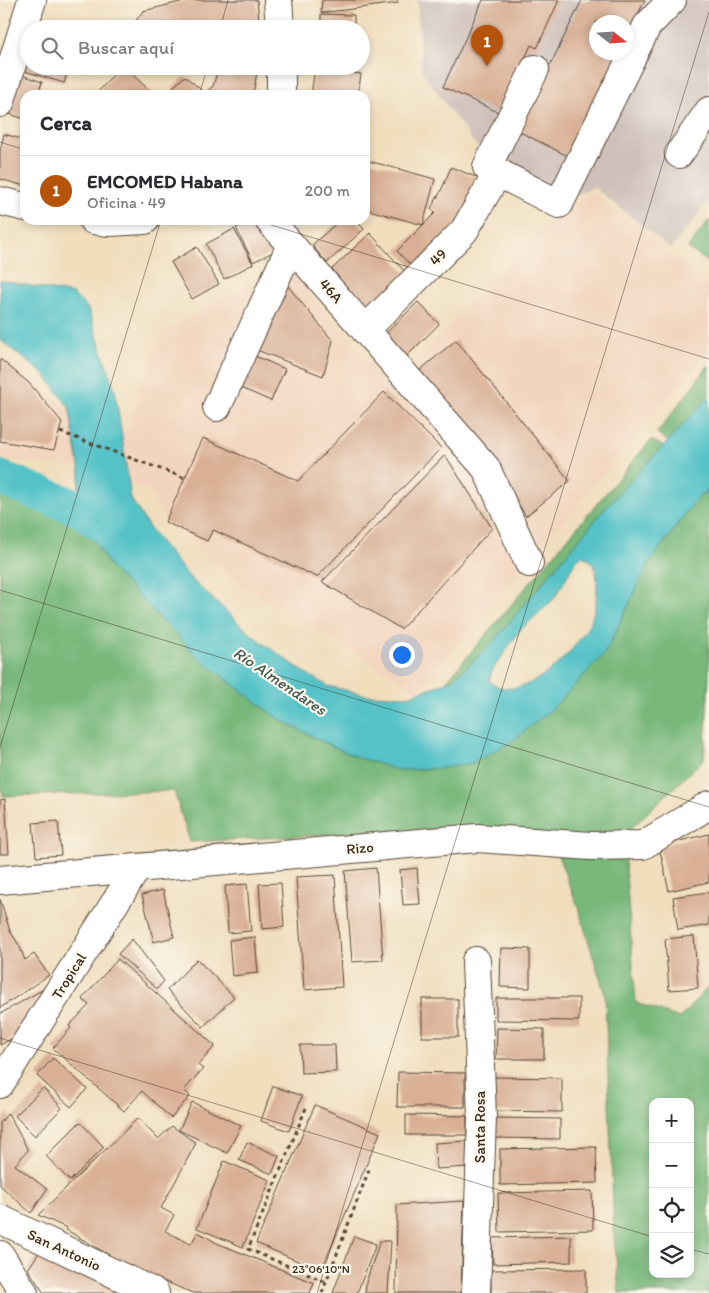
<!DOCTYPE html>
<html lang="es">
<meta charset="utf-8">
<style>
body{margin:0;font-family:Itim,sans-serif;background:#f7f7f7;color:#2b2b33}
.controls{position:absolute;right:15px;bottom:15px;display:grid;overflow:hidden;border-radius:10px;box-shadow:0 2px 8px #0003}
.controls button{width:45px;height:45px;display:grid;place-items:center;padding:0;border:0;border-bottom:1px solid #e1e1e2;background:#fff;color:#2b2b33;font:25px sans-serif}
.compass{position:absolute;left:589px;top:15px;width:45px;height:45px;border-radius:50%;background:#fff;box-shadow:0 2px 8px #0003;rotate:107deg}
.you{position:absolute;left:401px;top:654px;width:18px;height:18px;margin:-12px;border:4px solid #fff;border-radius:50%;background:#1a73e8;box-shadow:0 0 0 8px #1a73e833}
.badge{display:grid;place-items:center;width:32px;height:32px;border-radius:50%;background:#b45309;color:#fff;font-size:16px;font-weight:700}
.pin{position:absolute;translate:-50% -41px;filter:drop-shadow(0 1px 2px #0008)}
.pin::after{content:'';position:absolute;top:26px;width:18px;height:15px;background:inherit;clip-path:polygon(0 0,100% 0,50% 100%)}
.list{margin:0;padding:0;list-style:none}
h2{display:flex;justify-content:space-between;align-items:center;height:65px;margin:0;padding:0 20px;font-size:21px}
h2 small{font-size:16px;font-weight:400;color:#7c7c81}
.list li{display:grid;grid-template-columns:32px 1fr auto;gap:15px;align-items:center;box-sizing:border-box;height:70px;padding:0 20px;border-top:1px solid #e1e1e2}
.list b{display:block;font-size:19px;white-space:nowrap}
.list p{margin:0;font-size:16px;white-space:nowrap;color:#7c7c81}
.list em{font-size:16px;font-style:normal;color:#7c7c81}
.icon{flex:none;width:28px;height:28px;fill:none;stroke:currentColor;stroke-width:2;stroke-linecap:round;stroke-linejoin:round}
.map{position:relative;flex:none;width:709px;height:1293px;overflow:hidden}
.search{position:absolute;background:#fff;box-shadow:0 2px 8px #0003;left:20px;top:20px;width:350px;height:55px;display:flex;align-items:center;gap:12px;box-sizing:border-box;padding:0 18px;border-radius:28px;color:#7c7c81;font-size:19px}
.panel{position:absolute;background:#fff;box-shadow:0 2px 8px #0003;left:20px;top:90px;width:350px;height:135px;border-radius:15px}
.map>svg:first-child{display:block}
.built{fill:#f2d5be}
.industrial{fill:#cfc1ba;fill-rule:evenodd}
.forest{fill:#78b87a;stroke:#5a714c;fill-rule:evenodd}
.water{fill:#54c2c8;stroke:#487673;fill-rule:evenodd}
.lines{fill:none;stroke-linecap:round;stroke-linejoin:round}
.river{stroke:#54c2c8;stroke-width:36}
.building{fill:#d9b095}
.minor-casing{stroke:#564536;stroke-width:30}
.major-casing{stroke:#564536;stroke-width:30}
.path{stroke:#564536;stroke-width:3;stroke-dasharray:4 4;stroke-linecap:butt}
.minor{stroke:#fff;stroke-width:28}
.major{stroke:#fff;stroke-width:28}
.ticks{fill:none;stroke:#3b2a1e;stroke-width:1;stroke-opacity:0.45}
.labels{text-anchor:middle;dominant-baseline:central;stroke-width:4.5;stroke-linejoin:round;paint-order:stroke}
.street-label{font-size:15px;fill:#3b2a1e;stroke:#fbf7ec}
.water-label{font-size:16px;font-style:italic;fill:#425851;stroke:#fbf7ec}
.ticks-label{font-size:12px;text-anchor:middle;fill:#3b2a1e;stroke:#fbf7ec;stroke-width:4.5;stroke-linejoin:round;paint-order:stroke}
</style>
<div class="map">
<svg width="709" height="1293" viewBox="0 0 709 1293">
<rect width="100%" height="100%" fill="#fbf7ec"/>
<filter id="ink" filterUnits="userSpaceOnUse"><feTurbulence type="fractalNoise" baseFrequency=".02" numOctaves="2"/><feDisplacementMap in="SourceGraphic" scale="10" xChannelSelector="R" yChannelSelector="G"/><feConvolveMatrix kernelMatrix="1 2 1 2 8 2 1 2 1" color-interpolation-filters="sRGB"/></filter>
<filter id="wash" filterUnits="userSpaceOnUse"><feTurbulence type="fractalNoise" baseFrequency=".0096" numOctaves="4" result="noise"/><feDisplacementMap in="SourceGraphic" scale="20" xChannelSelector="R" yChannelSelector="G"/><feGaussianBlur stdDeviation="1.12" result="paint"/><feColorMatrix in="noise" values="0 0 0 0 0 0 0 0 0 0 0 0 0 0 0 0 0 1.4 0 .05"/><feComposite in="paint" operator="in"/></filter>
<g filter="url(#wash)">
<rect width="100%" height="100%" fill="#f0debd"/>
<!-- built -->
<polygon class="built" points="592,192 709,285 709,350 418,691 232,578 165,520 148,490 81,468 0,459 0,352 59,403 125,433 163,332 287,265 390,387 561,210"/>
<!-- industrial -->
<path class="industrial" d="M417,0H709V200L671,249L594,187L559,204L497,174L422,72ZM596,22H626V52H596Z"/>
<!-- forest -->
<g class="forest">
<polygon points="709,220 709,263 688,248"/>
<polygon points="709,365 709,397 668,441 657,433"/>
<polygon points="651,440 663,446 607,506 489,647 452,680 445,683"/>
<path d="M0,489L85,526L111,568L201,660L276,717L321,741L357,757L398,770L444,768L605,653L649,563L697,498L709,489V678L704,759L623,836L636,1003L680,1018L709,986V1293H619L614,1233L605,995L578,907L551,838L479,827L190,842L174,791L3,796L0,779ZM653,1102H690V1274H653Z"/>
</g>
<!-- water -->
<path class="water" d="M0,280L73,294L88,309L115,390L131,499L152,532L191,579L252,635L304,672L328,686L366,695L408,696L452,680L489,647L607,506L709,397V489L697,498L649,563L605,653L552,709L511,742L472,763L444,768L398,770L357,757L321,741L276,717L201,660L111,568L85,526L80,509L79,487L80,472L69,407L45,375L0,340ZM582,556C594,560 596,569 597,580C597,596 596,610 589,625C574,653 522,708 489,681L492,671L520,630L554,599L577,559Z"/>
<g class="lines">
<!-- river -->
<polyline class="river" points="0,478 80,509 121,537"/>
</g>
<g id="blocks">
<!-- building -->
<g class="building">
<polygon points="189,0 257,0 260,29 214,29 213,23 185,29 130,29 143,11"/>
<polygon points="322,0 397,0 398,3 321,13"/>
<polygon points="483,0 559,0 537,48 531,45 500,113 443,87"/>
<polygon points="582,0 645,0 626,38 626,22 596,22 596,52 619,52 568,156 518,131"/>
<polygon points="321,14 354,15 354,29 321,29"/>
<polygon points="29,56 29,66 62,66 69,68 64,83 21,70"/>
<polygon points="122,66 124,66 154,95 95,95"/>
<polygon points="219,66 258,66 253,95 179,95 172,88 185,76 205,93 213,86"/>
<polygon points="315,68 361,74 358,95 311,95"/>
<polygon points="19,74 42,82 38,95 25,95 25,119 6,113"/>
<polygon points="4,134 25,140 25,186 0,179 0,151"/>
<polygon points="365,160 435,179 423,225 365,209"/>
<polygon points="451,167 483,180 473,205 415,270 397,251 435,213 431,208 441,191"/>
<polygon points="251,220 253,220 277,250 253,262 236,228"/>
<polygon points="340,220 355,220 364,229 327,263 312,245"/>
<polygon points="234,229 253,264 224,279 206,244"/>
<polygon points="370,233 406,273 365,311 332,269"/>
<polygon points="197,247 219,284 192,299 171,262"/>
<polygon points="287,285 333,341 323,376 257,350"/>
<polygon points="418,302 439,324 404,359 382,337"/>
<polygon points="456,340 570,481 526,516 484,448 413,376"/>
<polygon points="255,356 285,369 271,401 241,388"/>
<polygon points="0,359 29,383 62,422 54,450 0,441"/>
<polygon points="384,392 441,448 317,577 213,530 207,541 165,522 203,438 298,481"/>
<polygon points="445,455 492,528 401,629 322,582"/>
<polygon points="5,799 9,854 0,854 0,800"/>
<polygon points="58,821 61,855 36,857 33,823"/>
<polygon points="709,834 709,882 669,891 659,846"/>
<polygon points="376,868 383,960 352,962 345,871"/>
<polygon points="417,868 420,904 403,905 400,870"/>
<polygon points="335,875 342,987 304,990 296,877"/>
<polygon points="281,883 284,927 262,929 259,884"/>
<polygon points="247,884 251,931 228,933 225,886"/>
<polygon points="163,890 174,937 154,942 142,895"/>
<polygon points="709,892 709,925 678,930 673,897"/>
<polygon points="0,899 10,931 19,945 25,960 34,954 49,975 0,1008"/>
<polygon points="694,936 698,988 669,990 665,939"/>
<polygon points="255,937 258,973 232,976 229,940"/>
<polygon points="132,939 164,981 157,989 118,954"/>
<polygon points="501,948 530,949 530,988 500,987"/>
<polygon points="118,959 215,1046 198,1065 203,1069 184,1090 190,1096 171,1118 142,1091 124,1111 53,1048 71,1028 69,1026 89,1005 82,999"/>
<polygon points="197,959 234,997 203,1027 167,990"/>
<polygon points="49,986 23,1032 0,1045 0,1014"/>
<polygon points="496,998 579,998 579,1021 496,1020"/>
<rect x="422" y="999" width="36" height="38"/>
<polygon points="497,1028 544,1029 544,1059 496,1059"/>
<polygon points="300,1045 335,1045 336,1072 301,1073"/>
<polygon points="53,1058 87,1089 71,1107 37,1076"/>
<polygon points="398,1072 465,1073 465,1107 397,1107"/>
<polygon points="492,1077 562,1078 562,1112 492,1111"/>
<polygon points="273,1086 302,1096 289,1131 261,1121"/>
<polygon points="43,1088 62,1108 35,1136 15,1116"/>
<polygon points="192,1102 241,1126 227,1153 179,1130"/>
<polygon points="315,1105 380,1133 321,1271 256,1243"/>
<polygon points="8,1113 28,1150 15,1165 47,1189 31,1213 0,1185 0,1123"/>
<polygon points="406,1115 467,1116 467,1135 406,1135"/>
<polygon points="138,1118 158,1139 172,1126 196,1143 161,1208 174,1215 165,1231 191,1244 198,1232 217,1243 314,1283 310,1293 193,1293 129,1267 65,1229 67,1228 38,1215"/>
<polygon points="494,1118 560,1119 560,1139 494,1138"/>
<polygon points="80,1122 104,1147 70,1181 46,1156"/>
<polygon points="467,1141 468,1167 436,1169 435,1143"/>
<polygon points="247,1142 279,1156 272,1174 239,1160"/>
<polygon points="596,1147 597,1183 500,1185 500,1149"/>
<polygon points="224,1161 270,1180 243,1247 197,1228"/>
<polygon points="592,1191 593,1230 499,1232 498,1193"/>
<polygon points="464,1201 461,1293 396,1293 397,1205"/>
<polygon points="354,1236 376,1244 357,1293 333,1293"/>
<polygon points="571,1236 571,1262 493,1264 492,1238"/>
<polygon points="380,1241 391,1241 388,1293 365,1293 366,1282"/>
<polygon points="43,1247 122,1293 44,1293 28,1269"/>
<polygon points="586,1269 586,1293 491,1293 491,1270"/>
</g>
</g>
</g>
<g filter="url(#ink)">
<use href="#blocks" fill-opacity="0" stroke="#564536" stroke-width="1"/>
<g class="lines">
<defs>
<g id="minor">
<polyline points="535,69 487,167 559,204 647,26 672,0"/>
<polyline points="0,103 32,0"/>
<polyline points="679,154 709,111"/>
<polyline points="269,220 486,468 529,563"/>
<polyline points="365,330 464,231 497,174"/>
<polyline points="217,407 291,245"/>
<polyline points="0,880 477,838 591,846 643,845 709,805"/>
<polyline points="0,1084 137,868"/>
<polyline points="0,1219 155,1293"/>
<polyline points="476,1293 482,1117 476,961"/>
</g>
<g id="major">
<polyline points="278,0 280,29"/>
<polyline points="281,95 281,66"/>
<polyline points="0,201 25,207"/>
<polyline points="93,220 110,222 145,220"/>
<polyline points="0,1255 24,1293"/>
</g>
</defs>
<!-- minor casing -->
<use href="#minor" class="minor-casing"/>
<!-- major casing -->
<use href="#major" class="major-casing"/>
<!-- path -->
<g class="path">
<polyline points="60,432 185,478"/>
<polyline points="306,1108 248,1249 326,1282"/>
<polyline points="322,1293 370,1167"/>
</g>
<!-- minor -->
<use href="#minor" class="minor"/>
<!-- major -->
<use href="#major" class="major"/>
</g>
</g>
<!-- ticks -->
<path class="ticks" d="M220,29L228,0M199,95L208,66M0,142L25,150M255,220L709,359M0,590L709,807M0,747L161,220M0,1038L653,1237M690,1249L709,1254M317,1293L709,12"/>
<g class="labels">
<!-- street labels -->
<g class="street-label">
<text transform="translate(438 257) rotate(-45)">49</text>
<text transform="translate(331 291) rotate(49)">46A</text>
<text transform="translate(360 848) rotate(-5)">Rizo</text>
<text transform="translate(69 976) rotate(-58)">Tropical</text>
<text transform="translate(480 1127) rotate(-90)">Santa Rosa</text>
<text transform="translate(64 1250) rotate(25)">San Antonio</text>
</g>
<!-- water labels -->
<g class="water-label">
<text transform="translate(280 681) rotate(34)">Río Almendares</text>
</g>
</g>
<g class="ticks-label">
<text x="321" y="1273">23°06'10"N</text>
</g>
</svg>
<div class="controls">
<button>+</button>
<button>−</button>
<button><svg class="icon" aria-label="locate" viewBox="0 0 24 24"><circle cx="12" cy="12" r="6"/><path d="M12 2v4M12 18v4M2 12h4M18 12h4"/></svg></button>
<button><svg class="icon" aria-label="layers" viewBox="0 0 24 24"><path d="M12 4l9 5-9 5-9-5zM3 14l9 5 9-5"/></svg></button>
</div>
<svg class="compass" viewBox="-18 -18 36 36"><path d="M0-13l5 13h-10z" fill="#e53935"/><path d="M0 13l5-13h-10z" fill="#7c7c81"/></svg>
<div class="you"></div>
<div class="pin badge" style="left:487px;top:66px">1</div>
<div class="search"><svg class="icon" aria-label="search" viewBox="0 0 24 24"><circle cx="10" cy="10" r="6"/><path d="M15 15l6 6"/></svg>Buscar aquí</div>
<section class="panel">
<h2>Cerca<small></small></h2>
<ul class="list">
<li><span class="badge">1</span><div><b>EMCOMED Habana</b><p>Oficina · 49</p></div><em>200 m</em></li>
</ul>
</section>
</div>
